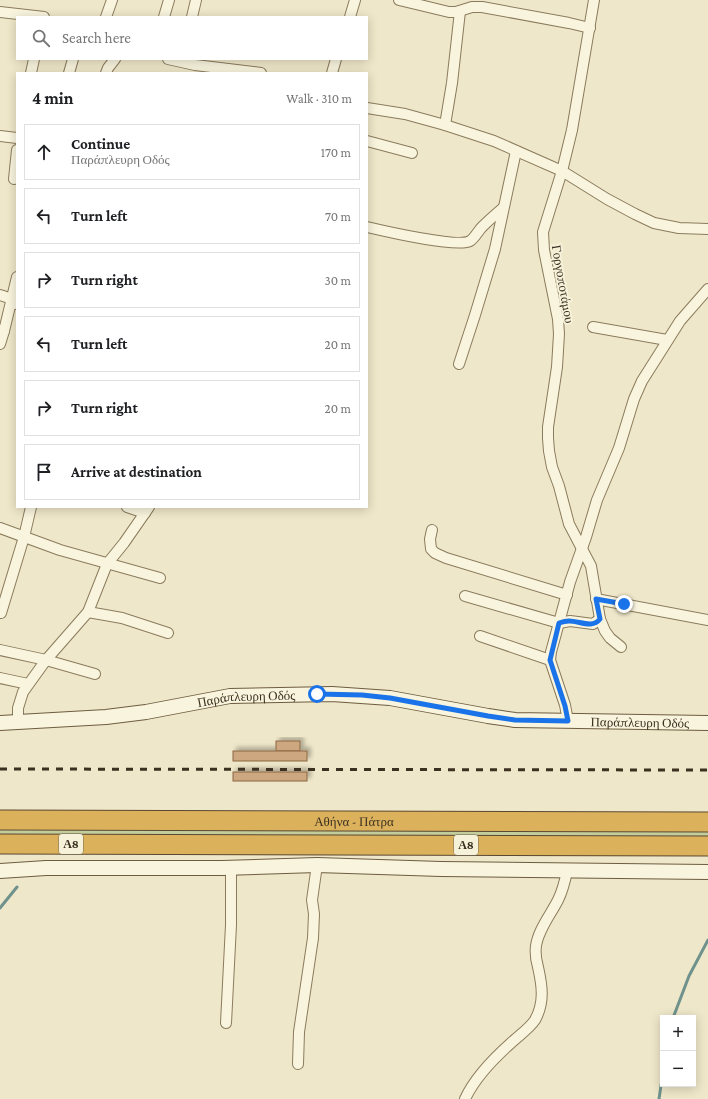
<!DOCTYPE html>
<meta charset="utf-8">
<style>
body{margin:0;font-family:"Crimson Pro",serif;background:#f6f6f6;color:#202124}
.controls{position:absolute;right:12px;bottom:12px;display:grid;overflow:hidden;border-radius:0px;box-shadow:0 2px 10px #0003}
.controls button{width:36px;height:36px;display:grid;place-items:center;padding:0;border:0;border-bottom:1px solid #e0e0e0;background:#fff;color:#202124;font:20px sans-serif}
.stop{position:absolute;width:12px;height:12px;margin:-9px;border:3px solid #1a73e8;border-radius:50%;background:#fff}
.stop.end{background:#1a73e8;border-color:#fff;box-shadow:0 1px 4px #0008}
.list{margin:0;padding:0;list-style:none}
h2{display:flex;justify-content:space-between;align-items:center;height:52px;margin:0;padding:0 16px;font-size:17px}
h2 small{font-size:13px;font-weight:400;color:#757577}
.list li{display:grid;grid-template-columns:26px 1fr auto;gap:12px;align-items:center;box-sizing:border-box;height:56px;margin:0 8px 8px;padding:0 8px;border:1px solid #e0e0e0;border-radius:0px}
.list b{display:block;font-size:15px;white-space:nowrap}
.list p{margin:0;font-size:13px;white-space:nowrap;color:#757577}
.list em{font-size:13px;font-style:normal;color:#757577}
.icon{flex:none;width:22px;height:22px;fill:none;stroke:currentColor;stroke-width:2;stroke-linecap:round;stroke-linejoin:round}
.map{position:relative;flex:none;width:708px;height:1099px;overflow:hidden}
.search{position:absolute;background:#fff;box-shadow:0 2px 10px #0003;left:16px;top:16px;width:352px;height:44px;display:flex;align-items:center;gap:10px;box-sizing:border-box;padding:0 14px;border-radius:0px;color:#757577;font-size:15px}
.panel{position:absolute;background:#fff;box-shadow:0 2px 10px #0003;left:16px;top:72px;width:352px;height:436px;border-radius:0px}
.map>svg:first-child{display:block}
.green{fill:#c3cd9c}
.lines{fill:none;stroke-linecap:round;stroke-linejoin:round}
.stream{stroke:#70928d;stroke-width:3}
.building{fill:#cca77f;stroke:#8b6743;filter:url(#shadow)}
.street-casing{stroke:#8b7b5d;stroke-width:12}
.secondary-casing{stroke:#6d5c40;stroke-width:16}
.highway-casing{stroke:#5a4831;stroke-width:21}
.street{stroke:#f9f4dd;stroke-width:10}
.secondary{stroke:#f9f4dd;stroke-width:14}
.highway{stroke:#dcb15c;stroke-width:19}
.rail{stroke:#3c3121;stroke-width:3;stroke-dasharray:7 7;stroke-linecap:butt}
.route{stroke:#1a73e8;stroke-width:5}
.labels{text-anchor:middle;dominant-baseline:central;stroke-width:4;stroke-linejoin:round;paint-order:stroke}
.shield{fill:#f6f1d9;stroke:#746b58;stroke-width:1}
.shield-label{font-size:12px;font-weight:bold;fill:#3c3121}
.street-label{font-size:13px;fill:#3c3121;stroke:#f6f1d9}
</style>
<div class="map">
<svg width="708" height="1099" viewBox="0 0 708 1099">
<defs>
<filter id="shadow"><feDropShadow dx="3.5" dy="-3.5" stdDeviation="2" flood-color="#0004"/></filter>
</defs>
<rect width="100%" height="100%" fill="#efe7c9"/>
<!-- green -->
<polygon class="green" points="0,829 708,831 708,836 0,834"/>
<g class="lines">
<!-- stream -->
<g class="stream">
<polyline points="0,908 17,887"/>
<polyline points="673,1018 689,976 708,940"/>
<polyline points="659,1099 663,1072"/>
</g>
</g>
<!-- building -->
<g class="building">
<rect x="276" y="741" width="24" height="10"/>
<rect x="233" y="751" width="74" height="10"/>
<rect x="233" y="772" width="74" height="9"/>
</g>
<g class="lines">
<defs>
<g id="street">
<polyline points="399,0 449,12 456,12 472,7 482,7 569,23 590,28"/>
<polyline points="594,0 572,130 562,171 543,232 544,250 558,319 559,334 557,367 548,427 548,438 549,451 552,467 559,486 569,524 591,566 600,619 605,631 610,638 621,647"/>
<polyline points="0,12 44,17"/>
<polyline points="106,17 112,0"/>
<polyline points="164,17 169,0"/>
<polyline points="192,17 196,0"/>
<polyline points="350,17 355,0"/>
<polyline points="168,59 195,65 261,73"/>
<polyline points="31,73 34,59"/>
<polyline points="69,73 73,59"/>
<polyline points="106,73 108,68 115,59"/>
<polyline points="332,73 336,59"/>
<polyline points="367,108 405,114 445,125 494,141 562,171 607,199 635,214 654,223 679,228 708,229"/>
<polyline points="445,125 452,83 460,11"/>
<polyline points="0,136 17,138"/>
<polyline points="367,141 412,153"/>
<polyline points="14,179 17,150"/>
<path d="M367,227C384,231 458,248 470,241C475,238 478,231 482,227C489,220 496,214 503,208"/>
<polyline points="0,295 12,299 15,304"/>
<polyline points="593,327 667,340"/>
<polyline points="0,330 4,331 17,277"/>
<polyline points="0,344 4,331"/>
<polyline points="459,364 475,315 495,249 516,151"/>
<polyline points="127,507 145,513"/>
<polyline points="0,528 60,550 160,578"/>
<polyline points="432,530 430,539 431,549 435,553 446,558 567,595"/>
<polyline points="465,596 559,623 570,621 593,624 600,619"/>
<polyline points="596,599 708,620"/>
<polyline points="88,612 122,618 168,633"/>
<polyline points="1,613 24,537 31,507"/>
<polyline points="480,636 550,660"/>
<polyline points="0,650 46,660 95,674"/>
<polyline points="0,678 28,684"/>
<polyline points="568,721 565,705 550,660 551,652 570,582 586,537 597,500 619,448 634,399 642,381 680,321 708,289"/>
<polyline points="18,723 18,708 23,692 46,660 88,612 107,564 124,543 149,507"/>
<polyline points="226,1023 231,925 231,868"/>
<polyline points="298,1064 299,1032 313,938 314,914 312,900 317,865"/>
<path d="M465,1099C475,1077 493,1059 511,1043C518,1036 529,1029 535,1020C545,1002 542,985 538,967C536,960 535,953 536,946C538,930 551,914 558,900C563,890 565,881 567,871"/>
</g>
<g id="secondary">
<path id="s1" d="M0,723L106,717L146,712L230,696L332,694L390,698L488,716L515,720L708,723"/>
<polyline points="0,871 46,868 222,868 317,865 441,869 708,872"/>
</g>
<g id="highway">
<path id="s2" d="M0,820L708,822"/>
<polyline points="0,844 708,846"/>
</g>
</defs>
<!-- street casing -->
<use href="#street" class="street-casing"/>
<!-- secondary casing -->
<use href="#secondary" class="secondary-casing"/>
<!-- highway casing -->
<use href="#highway" class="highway-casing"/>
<!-- street -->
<use href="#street" class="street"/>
<!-- secondary -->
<use href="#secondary" class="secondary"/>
<!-- highway -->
<use href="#highway" class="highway"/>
<!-- rail -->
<polyline class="rail" points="0,769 708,770"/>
</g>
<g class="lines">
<!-- route -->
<path class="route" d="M317,694L362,695L390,698L488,716L515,720L568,721L565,706L550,660L559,623C562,622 565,621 569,621C580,621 592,629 600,619L596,599L624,604"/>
</g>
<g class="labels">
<!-- shield labels -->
<g class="shield">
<rect x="59" y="834" width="24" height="20" rx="3"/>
<rect x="454" y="835" width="24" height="20" rx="3"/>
</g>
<g class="shield-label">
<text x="71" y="844">Α8</text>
<text x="466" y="845">Α8</text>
</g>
<!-- street labels -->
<g class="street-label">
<text transform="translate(563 284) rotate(80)">Γοργοποτάμου</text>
<text stroke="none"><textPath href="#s1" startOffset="248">Παράπλευρη Οδός</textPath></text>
<text stroke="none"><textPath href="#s1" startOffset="644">Παράπλευρη Οδός</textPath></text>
<text stroke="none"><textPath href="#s2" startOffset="354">Αθήνα - Πάτρα</textPath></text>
</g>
</g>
</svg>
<div class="controls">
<button>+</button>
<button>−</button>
</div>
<div class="stop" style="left:317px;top:694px"></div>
<div class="stop end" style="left:624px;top:604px"></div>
<div class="search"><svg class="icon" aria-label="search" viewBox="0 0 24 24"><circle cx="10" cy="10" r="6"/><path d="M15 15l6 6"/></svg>Search here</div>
<section class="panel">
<h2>4 min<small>Walk · 310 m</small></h2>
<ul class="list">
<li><svg class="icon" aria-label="ahead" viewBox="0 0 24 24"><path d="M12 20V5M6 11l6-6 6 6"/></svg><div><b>Continue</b><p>Παράπλευρη Οδός</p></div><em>170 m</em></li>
<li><svg class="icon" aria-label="left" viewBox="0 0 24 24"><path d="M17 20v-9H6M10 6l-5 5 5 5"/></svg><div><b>Turn left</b></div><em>70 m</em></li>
<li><svg class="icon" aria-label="right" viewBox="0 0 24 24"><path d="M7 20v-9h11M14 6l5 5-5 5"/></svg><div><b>Turn right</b></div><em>30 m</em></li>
<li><svg class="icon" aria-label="left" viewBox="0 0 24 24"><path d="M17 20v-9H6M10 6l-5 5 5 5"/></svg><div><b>Turn left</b></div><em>20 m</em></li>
<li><svg class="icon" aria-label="right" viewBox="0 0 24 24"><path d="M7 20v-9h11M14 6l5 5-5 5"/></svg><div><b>Turn right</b></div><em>20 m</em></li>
<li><svg class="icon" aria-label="arrive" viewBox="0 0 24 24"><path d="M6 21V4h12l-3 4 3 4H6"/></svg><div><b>Arrive at destination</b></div></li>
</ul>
</section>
</div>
